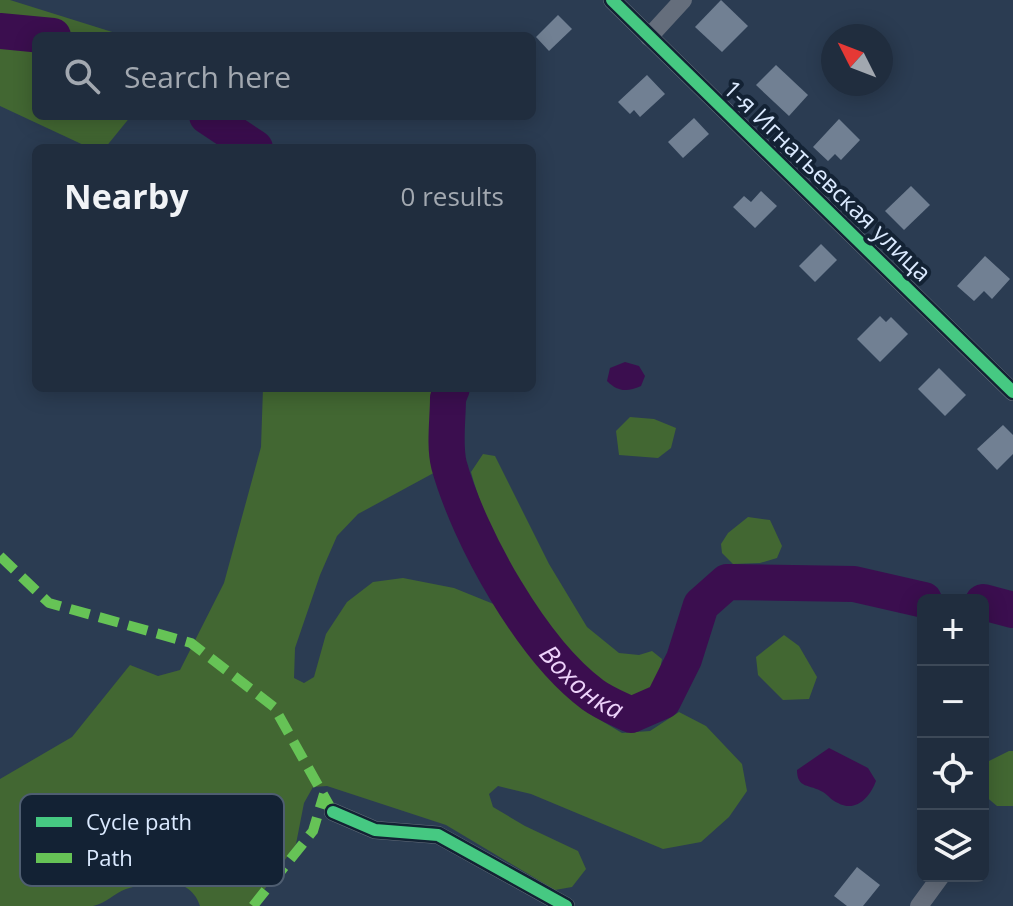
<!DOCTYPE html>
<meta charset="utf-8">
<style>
body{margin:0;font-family:"Open Sans",sans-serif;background:#2d3949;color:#f1f3f6}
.controls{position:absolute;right:24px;bottom:24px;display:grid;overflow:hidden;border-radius:12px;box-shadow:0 4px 20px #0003}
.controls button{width:72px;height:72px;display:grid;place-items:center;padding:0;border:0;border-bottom:2px solid #3d4958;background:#202d3e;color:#f1f3f6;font:40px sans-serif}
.compass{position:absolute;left:821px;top:24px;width:72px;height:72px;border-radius:50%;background:#202d3e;box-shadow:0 4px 20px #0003;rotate:312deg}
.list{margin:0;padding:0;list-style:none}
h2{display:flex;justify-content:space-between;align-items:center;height:104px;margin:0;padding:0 32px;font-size:34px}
h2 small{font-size:26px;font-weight:400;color:#a2a8b0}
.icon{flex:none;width:44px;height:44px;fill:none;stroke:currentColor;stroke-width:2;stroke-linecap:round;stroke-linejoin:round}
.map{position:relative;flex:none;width:1013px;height:906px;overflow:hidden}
.search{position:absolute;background:#202d3e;box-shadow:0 4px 20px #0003;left:32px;top:32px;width:504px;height:88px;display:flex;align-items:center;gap:20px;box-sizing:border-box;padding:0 28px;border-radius:12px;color:#a2a8b0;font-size:30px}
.panel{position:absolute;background:#202d3e;box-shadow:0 4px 20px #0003;left:32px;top:144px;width:504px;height:248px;border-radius:12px}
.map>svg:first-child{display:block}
.green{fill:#426732}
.water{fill:#3b0e4f}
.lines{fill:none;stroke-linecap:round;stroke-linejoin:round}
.river{stroke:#3b0e4f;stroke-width:36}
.building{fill:#718093}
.street{stroke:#656e7c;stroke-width:18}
.quiet{stroke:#66c356;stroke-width:10;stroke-dasharray:20 10;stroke-linecap:butt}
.cycleway-casing{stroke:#132234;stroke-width:17}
.cycleway{stroke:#46c982;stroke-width:12}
.labels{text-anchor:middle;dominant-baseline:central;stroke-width:8;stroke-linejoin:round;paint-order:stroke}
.street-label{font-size:24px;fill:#dbeaff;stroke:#132234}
.water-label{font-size:26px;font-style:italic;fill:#edd2fa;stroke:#132234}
.key{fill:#132234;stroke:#4f5e71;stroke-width:2}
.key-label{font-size:22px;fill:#dbeaff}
</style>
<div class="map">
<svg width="1013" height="906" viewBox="0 0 1013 906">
<rect width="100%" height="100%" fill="#2b3c52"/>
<!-- green -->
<g class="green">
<polygon points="0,0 10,0 125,36 36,36 36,116 131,116 105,148 90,148 0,106"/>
<path d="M263,388H443L432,422L441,469L358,514L337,536L320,575L295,648L294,678L304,683L314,677L326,634L347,602L373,582L403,578L454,588L496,605L587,712L622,733L650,731L679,712L706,726L742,764L747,791L729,817L701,842L663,849L531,794L498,786L489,794L493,807L525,826L578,851L586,869L572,887L555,890L446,825L327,786L313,787L304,803L296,844L253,906H200C190,874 152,881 126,889C115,893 105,904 93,906C65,906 29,906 0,906V779L72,737L130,665L158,676L180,670L224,583L261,447Z"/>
<polygon points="630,417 654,419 676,428 671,448 658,458 619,455 616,431"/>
<path d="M483,454L495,456L549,564L587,627L619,653L639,655L652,651L662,659L656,689C649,691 640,697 633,696C562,686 487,534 471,472Z"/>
<polygon points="748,517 770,520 782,546 777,558 760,563 733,564 722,553 721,544 728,533"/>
<polygon points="784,635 799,646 817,677 809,699 783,700 758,675 756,657"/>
<polygon points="1009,751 1013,751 1013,806 997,806 984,795 983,777 989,761"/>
</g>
<!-- water -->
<g class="water">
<path d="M625,362L639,366L645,376L641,386C627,392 618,392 607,381L610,368Z"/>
<path d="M829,748L868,768L876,781C870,797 856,813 838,803C832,801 828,795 823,792C810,784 797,789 797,770Z"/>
</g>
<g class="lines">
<!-- river -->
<g class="river">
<polyline points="0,31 53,36"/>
<polyline points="207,116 255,148"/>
<path id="s1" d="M452,388L448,398C448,419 444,445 449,465C469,537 532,650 593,695C604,703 619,709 631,715L663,701L684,659L701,605L727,582L854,584L924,600"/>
<polyline points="983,602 1013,610"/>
</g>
</g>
<!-- building -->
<g class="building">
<polygon points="721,0 748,26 722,52 695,27"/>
<polygon points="558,15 572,29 549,51 536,37"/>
<polygon points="776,65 808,95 789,116 756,85"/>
<polygon points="647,75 665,94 640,117 634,110 630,114 618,102"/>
<polygon points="694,118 709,134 683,158 668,142"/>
<polygon points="839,119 860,140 841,160 835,154 828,161 813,147"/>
<polygon points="911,186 930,205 904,230 885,211"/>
<polygon points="761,191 777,206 755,228 733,207 744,196 751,202"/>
<polygon points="821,244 837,260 815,282 799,266"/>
<polygon points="985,256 1010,279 992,299 984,291 974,301 957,286"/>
<polygon points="880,316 886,322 891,317 908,334 880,362 857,339"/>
<polygon points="939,368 966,395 945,416 918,389"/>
<polygon points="1003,425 1013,435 1013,454 997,470 977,449"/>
<polygon points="857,867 880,885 863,906 847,906 834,896"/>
</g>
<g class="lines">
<!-- street -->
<g class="street">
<polyline points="612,0 1013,392"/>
<polyline points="649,37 683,0"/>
<polyline points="333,812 375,830 438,835 566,906"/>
<polyline points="919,906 941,876"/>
</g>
<!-- quiet -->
<g class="quiet">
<polyline points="0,556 49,603 191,643 274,707 333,812"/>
<polyline points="253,906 313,831 324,794"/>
</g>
<defs>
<g id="cycleway">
<polyline points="612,0 1013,392"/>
<polyline points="333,812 375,830 438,835 566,906"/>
</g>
</defs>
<!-- cycleway casing -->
<use href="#cycleway" class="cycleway-casing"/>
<!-- cycleway -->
<use href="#cycleway" class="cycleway"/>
</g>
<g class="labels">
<!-- street labels -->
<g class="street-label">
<text transform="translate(828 180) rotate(44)">1-я Игнатьевская улица</text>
</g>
<!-- water labels -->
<g class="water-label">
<text stroke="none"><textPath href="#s1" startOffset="336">Вохонка</textPath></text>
</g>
</g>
<!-- legend -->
<rect x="20" y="794" width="264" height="92" rx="12" class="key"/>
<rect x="36" y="817" width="36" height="10" fill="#46c982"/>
<rect x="36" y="853" width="36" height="10" fill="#66c356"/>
<g class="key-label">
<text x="86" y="830">Cycle path</text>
<text x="86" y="866">Path</text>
</g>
</svg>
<div class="controls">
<button>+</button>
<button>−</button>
<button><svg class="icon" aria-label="locate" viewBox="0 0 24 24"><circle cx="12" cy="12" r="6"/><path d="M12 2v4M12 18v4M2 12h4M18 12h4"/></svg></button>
<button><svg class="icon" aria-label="layers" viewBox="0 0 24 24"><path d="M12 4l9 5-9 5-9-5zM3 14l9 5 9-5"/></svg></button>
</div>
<svg class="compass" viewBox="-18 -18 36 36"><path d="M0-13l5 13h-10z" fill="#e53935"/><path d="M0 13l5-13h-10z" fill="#a2a8b0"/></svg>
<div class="search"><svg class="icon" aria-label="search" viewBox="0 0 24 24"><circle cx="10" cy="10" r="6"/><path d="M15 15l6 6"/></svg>Search here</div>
<section class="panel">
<h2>Nearby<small>0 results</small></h2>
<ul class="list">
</ul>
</section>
</div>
